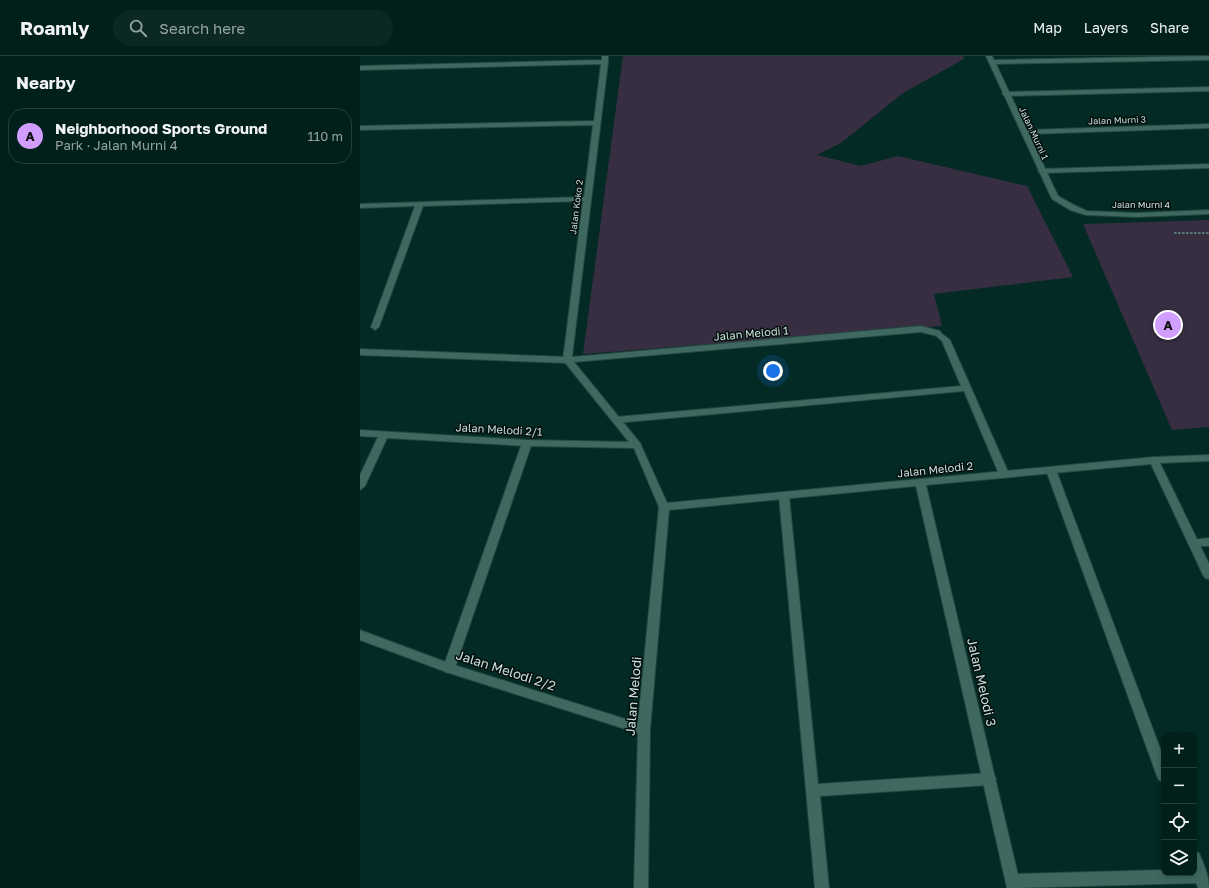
<!DOCTYPE html>
<meta charset="utf-8">
<style>
body{margin:0;font-family:"Golos Text",sans-serif;background:#0c2824;color:#f1f3f6}
.controls{position:absolute;right:12px;bottom:12px;display:grid;overflow:hidden;border-radius:8px;box-shadow:0 2px 6px #0003}
.controls button{width:36px;height:36px;display:grid;place-items:center;padding:0;border:0;border-bottom:1px solid #233e3a;background:#02201b;color:#f1f3f6;font:20px sans-serif}
.you{position:absolute;left:413px;top:315px;width:14px;height:14px;margin:-10px;border:3px solid #fff;border-radius:50%;background:#1a73e8;box-shadow:0 0 0 6px #1a73e833}
.badge{display:grid;place-items:center;width:26px;height:26px;border-radius:50%;background:#d19dfe;color:#111;font-size:13px;font-weight:700}
.pin{position:absolute;translate:-50% -50%;border:2px solid #fff;box-shadow:0 1px 4px #0006}
.list{margin:0;padding:0;list-style:none}
h2{display:flex;justify-content:space-between;align-items:center;height:52px;margin:0;padding:0 16px;font-size:17px}
h2 small{font-size:13px;font-weight:400;color:#96a3a3}
.list li{display:grid;grid-template-columns:26px 1fr auto;gap:12px;align-items:center;box-sizing:border-box;height:56px;margin:0 8px 8px;padding:0 8px;border:1px solid #233e3a;border-radius:16px}
.list b{display:block;font-size:15px;white-space:nowrap}
.list p{margin:0;font-size:13px;white-space:nowrap;color:#96a3a3}
.list em{font-size:13px;font-style:normal;color:#96a3a3}
.icon{flex:none;width:22px;height:22px;fill:none;stroke:currentColor;stroke-width:2;stroke-linecap:round;stroke-linejoin:round}
.map{position:relative;flex:none;width:849px;height:832px;overflow:hidden}
header{display:flex;align-items:center;gap:24px;box-sizing:border-box;height:56px;padding:0 20px;background:#02201b;border-bottom:1px solid #233e3a}
header strong{font-size:19px}
nav{display:flex;gap:22px;margin-inline-start:auto;font-size:14px}
.search{width:280px;height:36px;background:#0c2824;display:flex;align-items:center;gap:10px;box-sizing:border-box;padding:0 14px;border-radius:22px;color:#96a3a3;font-size:15px}
main{display:flex}
aside{flex:1;background:#02201b}
.map>svg:first-child{display:block}
.green{fill:#382e42}
.lines{fill:none;stroke-linecap:round;stroke-linejoin:round}
.lane-casing{stroke:#234741;stroke-width:2}
.street-casing{stroke:#234741;stroke-width:2}
.path{stroke:#587772;stroke-width:2;stroke-dasharray:2.5 1.5;stroke-linecap:butt}
.lane{fill:#3e6860;fill-rule:evenodd}
.street{fill:#3e6860;fill-rule:evenodd}
.labels{text-anchor:middle;dominant-baseline:central;stroke-width:3;stroke-linejoin:round;paint-order:stroke}
.far-street-label{font-size:9px;fill:#cce0dc;stroke:#030f0d}
.street-label{font-size:11px;fill:#cce0dc;stroke:#030f0d}
.near-street-label{font-size:13px;fill:#cce0dc;stroke:#030f0d}
</style>
<header>
<strong>Roamly</strong>
<div class="search"><svg class="icon" aria-label="search" viewBox="0 0 24 24"><circle cx="10" cy="10" r="6"/><path d="M15 15l6 6"/></svg>Search here</div>
<nav><a>Map</a><a>Layers</a><a>Share</a></nav>
</header>
<main>
<aside>
<h2>Nearby<small></small></h2>
<ul class="list">
<li><span class="badge">A</span><div><b>Neighborhood Sports Ground</b><p>Park · Jalan Murni 4</p></div><em>110 m</em></li>
</ul>
</aside>
<div class="map">
<svg width="849" height="832" viewBox="0 0 849 832">
<rect width="100%" height="100%" fill="#032a24"/>
<!-- green -->
<g class="green">
<polygon points="263,0 603,0 604,3 543,37 481,87 457,99 501,110 538,100 667,130 713,221 574,238 582,270 223,298"/>
<polygon points="849,164 849,371 812,374 723,168"/>
</g>
<g class="lines">
<defs>
<g id="lane">
<polygon points="849,31 849,35 645,40 642,38 645,36"/>
<polygon points="849,108 849,112 681,117 678,115 681,113"/>
<polygon points="577,274 590,284 649,418 648,420 644,421 639,418 604,335 256,367 251,364 256,361 601,330 582,285 573,277"/>
<polygon points="0,293 207,301 211,304 207,307 0,299"/>
<polygon points="167,384 172,387 95,612 93,616 89,617 85,616 83,612 162,387"/>
<polygon points="691,411 696,414 804,703 804,726 799,724 797,720 686,414"/>
<polygon points="424,436 429,440 458,728 629,717 634,719 636,723 634,727 629,729 460,740 469,832 455,832 419,440"/>
<polygon points="849,482 849,490 830,490 829,487 830,484"/>
<path d="M834,795L839,797C844,809 849,820 849,832H838L836,827L653,832L648,830L646,825L648,820L653,818L804,814V817H834Z"/>
</g>
<g id="street">
<polygon points="242,0 248,0 248,6 212,301 561,270 580,275 581,277 577,280 561,276 214,306 280,387 307,447 794,401 849,399 849,405 800,407 849,508 849,523 845,522 843,519 791,408 566,429 661,832 647,832 556,430 309,454 290,674 288,832 274,832 278,677 89,617 0,584 0,574 91,608 278,667 299,451 274,392 167,390 27,382 5,430 0,434 0,419 18,381 0,380 0,374 167,384 269,386 203,304 223,145 63,150 19,271 15,274 11,271 55,150 0,152 0,148 224,141 233,69 0,74 0,70 234,65 241,8 0,14 0,10 242,4"/>
<polygon points="626,0 632,0 634,4 849,0 849,4 636,8 667,74 849,68 849,72 669,78 698,140 716,150 727,155 776,157 849,154 849,158 776,161 726,159 710,154 692,143"/>
</g>
</defs>
<!-- lane casing -->
<use href="#lane" class="lane-casing"/>
<!-- street casing -->
<use href="#street" class="street-casing"/>
<!-- path -->
<polyline class="path" points="814,177 849,177"/>
<!-- lane -->
<use href="#lane" class="lane"/>
<!-- street -->
<use href="#street" class="street"/>
</g>
<g class="labels">
<!-- far-street labels -->
<g class="far-street-label">
<text transform="translate(757 64) rotate(-2)">Jalan Murni 3</text>
<text transform="translate(674 77) rotate(65)">Jalan Murni 1</text>
<text x="781" y="148">Jalan Murni 4</text>
<text transform="translate(216 151) rotate(-83)">Jalan Koko 2</text>
</g>
<!-- street labels -->
<g class="street-label">
<text transform="translate(391 277) rotate(-5)">Jalan Melodi 1</text>
<text transform="translate(139 373) rotate(3)">Jalan Melodi 2/1</text>
<text transform="translate(575 413) rotate(-6)">Jalan Melodi 2</text>
</g>
<!-- near-street labels -->
<g class="near-street-label">
<text transform="translate(146 614) rotate(18)">Jalan Melodi 2/2</text>
<text transform="translate(622 626) rotate(77)">Jalan Melodi 3</text>
<text transform="translate(273 640) rotate(-85)">Jalan Melodi</text>
</g>
</g>
</svg>
<div class="controls">
<button>+</button>
<button>−</button>
<button><svg class="icon" aria-label="locate" viewBox="0 0 24 24"><circle cx="12" cy="12" r="6"/><path d="M12 2v4M12 18v4M2 12h4M18 12h4"/></svg></button>
<button><svg class="icon" aria-label="layers" viewBox="0 0 24 24"><path d="M12 4l9 5-9 5-9-5zM3 14l9 5 9-5"/></svg></button>
</div>
<div class="you"></div>
<div class="pin badge" style="left:808px;top:269px">A</div>
</div>
</main>
